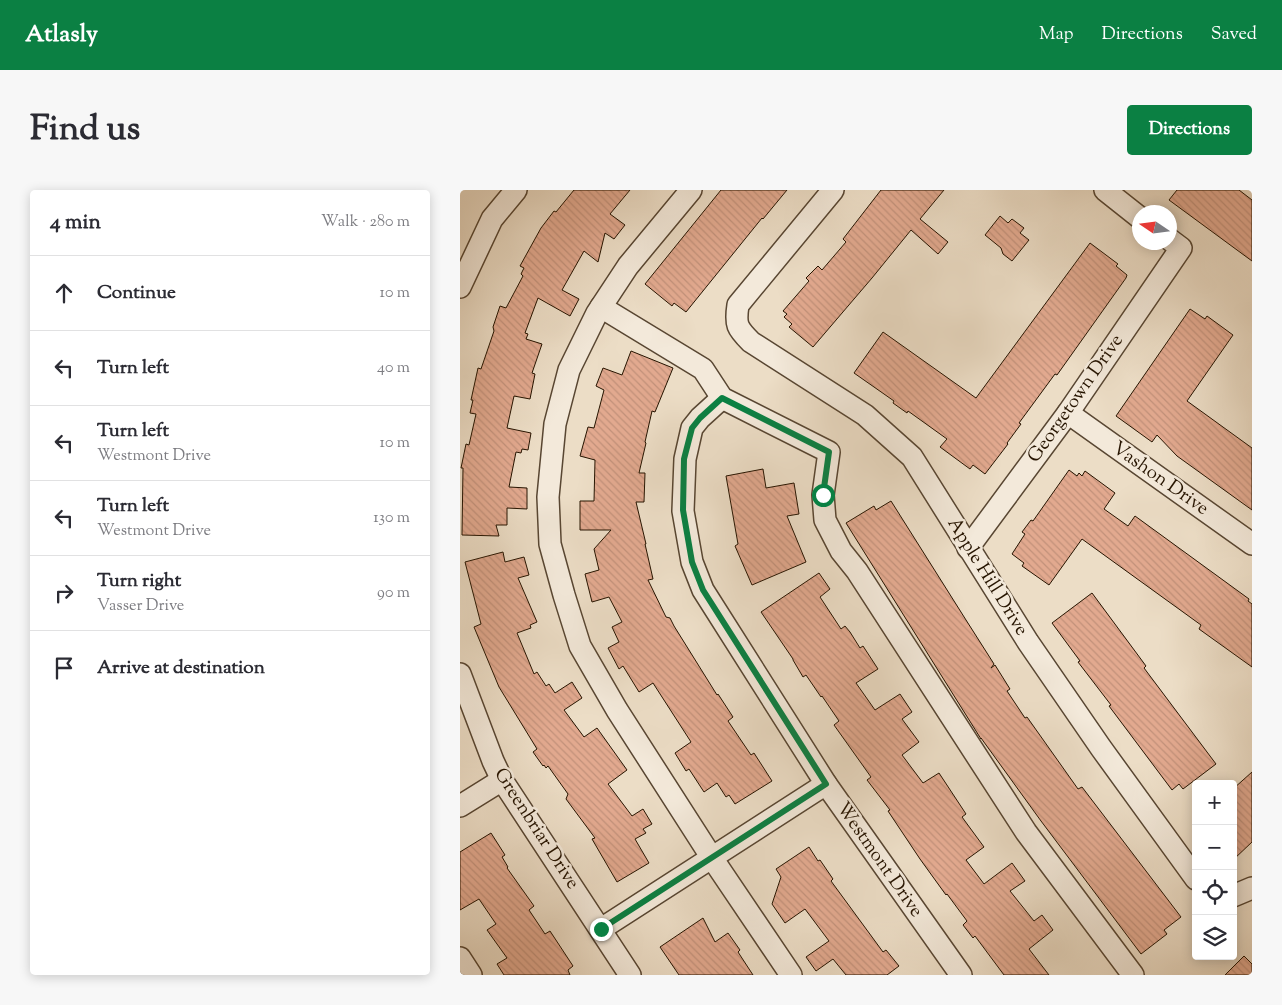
<!DOCTYPE html>
<meta charset="utf-8">
<style>
body{margin:0;font-family:"Sorts Mill Goudy",serif;background:#f7f7f7;color:#2b2b33}
.controls{position:absolute;right:15px;bottom:15px;display:grid;overflow:hidden;border-radius:5px;box-shadow:0 2px 12px #0003}
.controls button{width:45px;height:45px;display:grid;place-items:center;padding:0;border:0;border-bottom:1px solid #e1e1e2;background:#fff;color:#2b2b33;font:25px sans-serif}
.compass{position:absolute;left:672px;top:15px;width:45px;height:45px;border-radius:50%;background:#fff;box-shadow:0 2px 12px #0003;rotate:283deg}
.stop{position:absolute;width:15px;height:15px;margin:-11px;border:4px solid #0b8043;border-radius:50%;background:#fff}
.stop.end{background:#0b8043;border-color:#fff;box-shadow:0 1px 5px #0008}
.list{margin:0;padding:0;list-style:none}
h2{display:flex;justify-content:space-between;align-items:center;height:65px;margin:0;padding:0 20px;font-size:21px}
h2 small{font-size:16px;font-weight:400;color:#7c7c81}
.list li{display:grid;grid-template-columns:32px 1fr auto;gap:15px;align-items:center;box-sizing:border-box;height:75px;padding:0 20px;border-top:1px solid #e1e1e2}
.list b{display:block;font-size:19px;white-space:nowrap}
.list p{margin:0;font-size:16px;white-space:nowrap;color:#7c7c81}
.list em{font-size:16px;font-style:normal;color:#7c7c81}
.icon{flex:none;width:28px;height:28px;fill:none;stroke:currentColor;stroke-width:2;stroke-linecap:round;stroke-linejoin:round}
.map{position:relative;flex:none;width:792px;height:785px;overflow:hidden;border-radius:5px}
header{display:flex;align-items:center;gap:30px;box-sizing:border-box;height:70px;padding:0 25px;background:#0b8043;color:#fff}
header strong{font-size:24px}
nav{display:flex;gap:28px;margin-inline-start:auto;font-size:18px}
.intro{display:flex;align-items:center;justify-content:space-between;box-sizing:border-box;height:120px;padding:0 30px}
h1{margin:0;font-size:35px}
.button{padding:12px 22px;border-radius:5px;background:#0b8043;color:#fff;font-size:18px;font-weight:700}
main{display:flex;gap:30px;padding:0 30px}
aside{flex:1;background:#fff;border-radius:5px;box-shadow:0 2px 12px #0003}
.map>svg:first-child{display:block}
.building{fill:url(#building-back-hatch);stroke:#261400}
.lines{fill:none;stroke-linecap:round;stroke-linejoin:round}
.minor-casing{stroke:#584632;stroke-width:24}
.minor{stroke:#f3e9da;stroke-width:21}
.route{stroke:#0b8043;stroke-width:6}
.labels{text-anchor:middle;dominant-baseline:central;stroke-width:5;stroke-linejoin:round;paint-order:stroke}
.street-label{font-size:19px;fill:#261400;stroke:#f3e9da}
</style>
<header>
<strong>Atlasly</strong>
<nav><a>Map</a><a>Directions</a><a>Saved</a></nav>
</header>
<div class="intro"><h1>Find us</h1><a class="button">Directions</a></div>
<main>
<aside>
<h2>4 min<small>Walk · 280 m</small></h2>
<ul class="list">
<li><svg class="icon" aria-label="ahead" viewBox="0 0 24 24"><path d="M12 20V5M6 11l6-6 6 6"/></svg><div><b>Continue</b></div><em>10 m</em></li>
<li><svg class="icon" aria-label="left" viewBox="0 0 24 24"><path d="M17 20v-9H6M10 6l-5 5 5 5"/></svg><div><b>Turn left</b></div><em>40 m</em></li>
<li><svg class="icon" aria-label="left" viewBox="0 0 24 24"><path d="M17 20v-9H6M10 6l-5 5 5 5"/></svg><div><b>Turn left</b><p>Westmont Drive</p></div><em>10 m</em></li>
<li><svg class="icon" aria-label="left" viewBox="0 0 24 24"><path d="M17 20v-9H6M10 6l-5 5 5 5"/></svg><div><b>Turn left</b><p>Westmont Drive</p></div><em>130 m</em></li>
<li><svg class="icon" aria-label="right" viewBox="0 0 24 24"><path d="M7 20v-9h11M14 6l5 5-5 5"/></svg><div><b>Turn right</b><p>Vasser Drive</p></div><em>90 m</em></li>
<li><svg class="icon" aria-label="arrive" viewBox="0 0 24 24"><path d="M6 21V4h12l-3 4 3 4H6"/></svg><div><b>Arrive at destination</b></div></li>
</ul>
</aside>
<div class="map">
<svg width="792" height="785" viewBox="0 0 792 785">
<defs>
<pattern id="building-back-hatch" width="6" height="6" patternUnits="userSpaceOnUse" patternTransform="scale(1.25)"><rect width="6" height="6" fill="#e2a98f"/><path d="M-1 5l2 2M0 0l6 6M5-1l2 2" fill="none" stroke="#c2917a"/></pattern>
</defs>
<rect width="100%" height="100%" fill="#ecddc6"/>
<filter id="stains"><feTurbulence type="fractalNoise" baseFrequency=".004" numOctaves="4"/><feColorMatrix values="0 0 0 0 .2 0 0 0 0 .09 0 0 0 0 .02 0 0 0 .5 -.17"/></filter>
<radialGradient id="worn" r=".72"><stop offset=".6" stop-color="#630" stop-opacity="0"/><stop offset="1" stop-color="#630" stop-opacity=".3"/></radialGradient>
<!-- building -->
<g class="building">
<polygon points="114,0 170,0 150,24 165,35 154,49 145,43 138,72 124,61 102,100 119,109 110,126 78,108 65,143 68,144 66,149 82,154 72,183 75,184 70,209 54,206 47,238 71,243 68,260 62,259 61,263 56,262 49,297 67,298 67,319 47,318 47,335 36,335 39,346 2,345 3,278 1,278 6,254 9,255 16,224 10,223 13,210 11,210 18,178 21,179 34,141 33,137 40,116 46,118 63,86 61,84 64,78 60,76 81,38 94,21 96,22"/>
<polygon points="261,0 327,0 303,29 302,28 226,122 214,113 212,116 185,94"/>
<polygon points="421,0 484,0 460,29 488,52 478,64 451,40 412,88 353,157 329,137 332,134 324,127 327,124 323,121 349,91 346,88 358,76 362,80 386,52 383,49"/>
<polygon points="717,0 779,0 792,10 792,71 709,10"/>
<polygon points="540,26 548,33 552,29 564,38 560,43 569,50 552,71 543,64 541,58 525,45"/>
<polygon points="630,53 658,74 656,76 667,85 666,88 597,185 595,184 559,233 561,234 547,253 548,254 525,284 513,275 510,279 480,257 487,249 448,221 447,223 433,213 434,211 394,183 423,142 516,208"/>
<polygon points="730,119 745,129 747,126 773,145 727,211 792,258 792,320 717,266 697,245 692,252 656,226"/>
<polygon points="171,161 213,178 195,222 192,221 185,252 186,253 179,283 185,283 184,312 176,312 186,354 185,354 193,389 188,390 206,427 210,428 214,436 257,505 258,504 273,527 268,531 291,565 294,563 312,591 275,614 269,605 266,607 257,593 244,602 229,579 226,581 215,563 231,552 193,493 179,502 163,476 159,479 148,458 159,452 152,437 162,432 149,407 132,412 125,384 139,380 134,359 151,340 120,340 120,311 134,311 135,270 120,266 128,237 134,238 144,200 136,196 143,178 162,185"/>
<polygon points="303,279 306,298 334,293 339,324 327,326 346,372 292,395 275,356 278,354 266,286"/>
<polygon points="609,280 617,286 619,283 622,286 625,281 655,303 644,319 668,336 675,326 789,409 788,411 792,414 792,477 739,439 741,435 622,349 589,395 562,376 564,373 552,364 565,344 562,342 571,330 573,331"/>
<polygon points="431,311 506,430 534,474 531,478 535,475 550,499 547,501 565,528 567,527 618,599 622,597 721,727 704,740 707,744 681,764 581,631 521,548 521,549 386,333 414,316 416,320"/>
<polygon points="43,362 45,372 64,367 69,385 58,388 77,432 70,435 71,438 57,443 74,484 77,482 86,496 89,494 95,503 112,492 122,508 104,520 124,547 137,538 167,580 148,594 172,626 183,619 192,634 183,639 186,643 175,649 189,673 157,692 132,649 135,648 106,609 108,604 88,576 86,578 84,575 83,576 73,562 77,559 39,497 14,437 21,434 5,372"/>
<polygon points="359,383 370,399 360,407 381,439 385,436 390,442 400,458 403,456 418,479 396,493 415,520 440,504 452,522 442,529 459,552 442,565 463,593 479,583 506,624 502,627 524,657 506,670 524,694 552,673 565,691 550,701 574,731 582,725 593,740 569,759 589,785 544,785 515,746 513,748 503,735 507,731 487,704 486,705 460,669 428,621 430,620 407,590 411,587 374,535 379,531 362,506 361,507 346,485 343,487 333,470 333,469 301,422"/>
<polygon points="632,403 686,476 684,478 756,574 723,599 719,594 712,600 649,516 651,515 618,472 620,471 592,433"/>
<polygon points="792,582 792,652 773,670 773,599"/>
<polygon points="31,643 45,665 42,667 48,677 47,678 74,716 69,720 85,744 90,741 113,776 108,780 110,785 44,785 37,774 47,768 27,740 36,734 19,709 0,720 0,662"/>
<polygon points="349,657 358,671 360,670 373,689 371,691 423,762 426,760 439,776 427,785 386,785 373,769 356,781 346,767 369,751 345,719 325,733 312,714 321,687 316,679"/>
<polygon points="243,728 255,752 268,743 280,760 278,762 293,785 219,785 200,757"/>
<polygon points="784,766 792,774 792,785 765,785"/>
</g>
<g class="lines">
<defs>
<g id="minor">
<polyline points="231,0 168,76 137,123 109,180 95,234 88,307 90,354 104,405 120,456 157,520 252,668 331,785"/>
<path d="M373,0L278,115C275,135 277,138 291,152L405,225L452,267L568,452L641,558L736,689"/>
<polyline points="645,0 679,27"/>
<polyline points="0,97 32,29 56,0"/>
<polyline points="141,117 243,179 262,208 369,262 363,305 365,330 381,361 397,381 566,642 673,785"/>
<polyline points="262,208 240,228 232,238 225,269 223,321 232,372 243,400 366,594 501,785"/>
<polyline points="608,223 792,354"/>
<polyline points="508,358 608,223 721,58 709,49"/>
<polyline points="0,484 33,571 42,590 170,785"/>
<polyline points="0,616 42,590"/>
<polyline points="773,706 792,698"/>
<polyline points="141,739 366,594"/>
<polyline points="0,768 11,785"/>
</g>
</defs>
<!-- minor casing -->
<use href="#minor" class="minor-casing"/>
<!-- minor -->
<use href="#minor" class="minor"/>
</g>
<g class="lines">
<!-- route -->
<polyline class="route" points="141,739 366,594 243,400 232,372 223,320 224,269 232,238 240,228 262,208 369,262 363,305"/>
</g>
<g class="labels">
<!-- street labels -->
<g class="street-label">
<text transform="translate(616 209) rotate(-55)">Georgetown Drive</text>
<text transform="translate(700 289) rotate(35)">Vashon Drive</text>
<text transform="translate(527 387) rotate(58)">Apple Hill Drive</text>
<text transform="translate(76 639) rotate(57)">Greenbriar Drive</text>
<text transform="translate(419 670) rotate(55)">Westmont Drive</text>
</g>
</g>
<rect width="100%" height="100%" filter="url(#stains)"/>
<rect width="100%" height="100%" fill="url(#worn)"/>
</svg>
<div class="controls">
<button>+</button>
<button>−</button>
<button><svg class="icon" aria-label="locate" viewBox="0 0 24 24"><circle cx="12" cy="12" r="6"/><path d="M12 2v4M12 18v4M2 12h4M18 12h4"/></svg></button>
<button><svg class="icon" aria-label="layers" viewBox="0 0 24 24"><path d="M12 4l9 5-9 5-9-5zM3 14l9 5 9-5"/></svg></button>
</div>
<svg class="compass" viewBox="-18 -18 36 36"><path d="M0-13l5 13h-10z" fill="#e53935"/><path d="M0 13l5-13h-10z" fill="#7c7c81"/></svg>
<div class="stop" style="left:363px;top:305px"></div>
<div class="stop end" style="left:141px;top:739px"></div>
</div>
</main>
